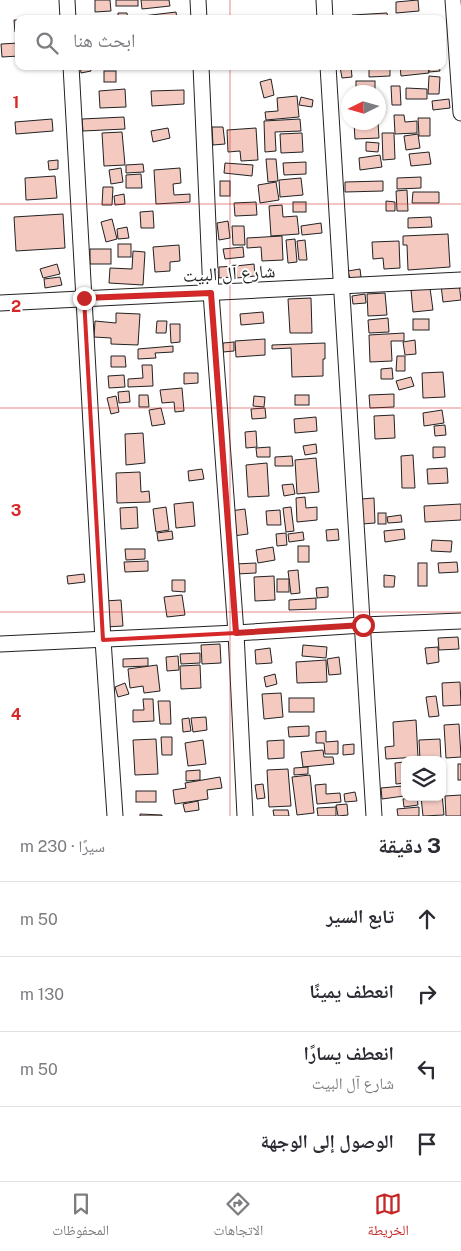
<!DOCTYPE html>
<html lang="ar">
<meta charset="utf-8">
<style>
body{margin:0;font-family:"Public Sans","Noto Naskh Arabic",sans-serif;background:#f2f2f3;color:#2b2b33;direction:rtl}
.controls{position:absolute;right:15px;bottom:15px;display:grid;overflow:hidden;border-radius:10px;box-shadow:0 1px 4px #0004}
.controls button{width:45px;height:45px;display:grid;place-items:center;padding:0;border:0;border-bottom:1px solid #e1e1e2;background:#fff;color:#2b2b33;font:25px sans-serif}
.compass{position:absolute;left:341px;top:85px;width:45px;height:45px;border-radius:50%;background:#fff;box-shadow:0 1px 4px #0004;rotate:265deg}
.stop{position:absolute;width:15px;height:15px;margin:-11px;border:4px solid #c62828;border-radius:50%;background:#fff}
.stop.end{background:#c62828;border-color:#fff;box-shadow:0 1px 5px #0008}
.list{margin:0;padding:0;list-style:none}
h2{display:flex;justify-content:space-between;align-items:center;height:65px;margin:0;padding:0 20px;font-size:21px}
h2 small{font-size:16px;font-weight:400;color:#7c7c81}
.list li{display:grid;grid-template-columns:32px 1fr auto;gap:15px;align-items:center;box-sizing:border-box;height:75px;padding:0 20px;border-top:1px solid #e1e1e2}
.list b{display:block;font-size:19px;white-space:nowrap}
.list p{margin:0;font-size:16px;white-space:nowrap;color:#7c7c81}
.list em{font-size:16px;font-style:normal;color:#7c7c81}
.icon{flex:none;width:28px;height:28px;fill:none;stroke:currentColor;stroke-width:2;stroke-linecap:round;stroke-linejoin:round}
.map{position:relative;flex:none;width:461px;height:816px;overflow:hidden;direction:ltr}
.search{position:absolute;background:#fff;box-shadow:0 1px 4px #0004;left:15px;right:15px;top:15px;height:55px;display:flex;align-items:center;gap:12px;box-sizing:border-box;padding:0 18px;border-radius:10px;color:#7c7c81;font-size:19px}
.sheet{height:365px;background:#fff}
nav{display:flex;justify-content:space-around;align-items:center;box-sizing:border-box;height:70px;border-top:1px solid #e1e1e2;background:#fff;font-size:14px;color:#7c7c81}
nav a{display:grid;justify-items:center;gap:2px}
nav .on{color:#c62828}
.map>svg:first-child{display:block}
.building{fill:#f3c9c0;stroke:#222}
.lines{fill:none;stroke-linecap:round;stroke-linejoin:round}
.minor-casing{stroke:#222;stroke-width:17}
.minor{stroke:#fff;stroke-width:15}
.route{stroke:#c62828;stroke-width:6}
.marked{fill:none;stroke:#d62828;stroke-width:4;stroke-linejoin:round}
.grid{fill:none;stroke:#d62828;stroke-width:1;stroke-opacity:0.55}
.labels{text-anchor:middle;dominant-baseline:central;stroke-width:4;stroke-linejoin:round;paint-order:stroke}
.street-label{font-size:18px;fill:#222;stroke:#fff}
.grid-label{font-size:16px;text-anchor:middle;font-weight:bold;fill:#d62828;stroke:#fff;stroke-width:4;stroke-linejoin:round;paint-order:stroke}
</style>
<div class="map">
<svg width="461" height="816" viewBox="0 0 461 816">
<rect width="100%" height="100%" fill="#fff"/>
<!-- building -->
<g class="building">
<polygon points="95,0 110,0 111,11 95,12"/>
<rect x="116" y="0" width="22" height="6"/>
<polygon points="141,0 169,0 170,6 142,9"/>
<polygon points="418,0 419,11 396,13 396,2"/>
<polygon points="176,12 177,19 143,19 143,16"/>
<polygon points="118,13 127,13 128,19 118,19"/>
<polygon points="387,13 388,19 352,19 352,15"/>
<polygon points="113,16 113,19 96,19 96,17"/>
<polygon points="14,20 19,20 19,32 15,32"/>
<polygon points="19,43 19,56 2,57 1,44"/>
<polygon points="80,66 90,66 91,71 81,73"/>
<polygon points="351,66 352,77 342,78 340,67"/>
<polygon points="369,66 390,66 390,76 369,77"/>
<polygon points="400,66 428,66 429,73 401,76"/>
<polygon points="429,66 439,66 440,71 429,72"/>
<rect x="104" y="71" width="12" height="11"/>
<polygon points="429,76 440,77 439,94 428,94"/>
<polygon points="271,79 274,95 264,98 260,82"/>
<rect x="356" y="81" width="19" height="11"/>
<polygon points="391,86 400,86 401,105 392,105"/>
<polygon points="406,88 427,89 427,99 406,99"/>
<polygon points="125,89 126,107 100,108 99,91"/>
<polygon points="184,90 184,104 152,106 151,91"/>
<polygon points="297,96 299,117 266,120 265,112 278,111 277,98"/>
<polygon points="301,97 313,100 312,107 299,105"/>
<polygon points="449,99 450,108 433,110 432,101"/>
<polygon points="394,115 404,115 405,122 417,121 417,133 395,134"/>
<polygon points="124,117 125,129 83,131 82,119"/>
<polygon points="418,118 430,118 430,136 419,136"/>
<polygon points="52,119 53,131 16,134 15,122"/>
<polygon points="300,119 301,131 275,132 276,151 265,152 264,121"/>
<polygon points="378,122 379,138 355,139 354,123"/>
<polygon points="212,127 223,127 225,144 213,145"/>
<polygon points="168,128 170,138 153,142 151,131"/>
<polygon points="256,128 258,160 241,161 240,151 228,152 227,130"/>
<polygon points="122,132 125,165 104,166 102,133"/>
<polygon points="302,133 303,152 281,153 280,134"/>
<polygon points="382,133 394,133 395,159 383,160"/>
<polygon points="418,134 420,148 406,150 404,136"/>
<polygon points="366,142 379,143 378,152 366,151"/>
<polygon points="429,152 431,164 411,166 409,154"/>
<polygon points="380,155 382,167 360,170 359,158"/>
<polygon points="266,159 276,159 278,181 268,182"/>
<polygon points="58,160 58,169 49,170 48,161"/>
<polygon points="306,162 306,174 284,175 283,163"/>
<polygon points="225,163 253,165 252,176 224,173"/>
<polygon points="143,164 144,172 126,173 126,165"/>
<polygon points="121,168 123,182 111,184 109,170"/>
<polygon points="180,168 181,183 173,184 174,195 190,194 190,202 156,204 154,170"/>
<polygon points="141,174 142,188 126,188 126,175"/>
<polygon points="55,176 57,198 26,200 25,178"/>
<polygon points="421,177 421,188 397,189 397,178"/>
<polygon points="301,178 303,195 280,197 279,180"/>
<rect x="220" y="181" width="10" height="15"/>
<polygon points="383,181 383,191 345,192 345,182"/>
<polygon points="276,182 279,200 260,203 258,185"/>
<polygon points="103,187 113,187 112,205 102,205"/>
<polygon points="407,190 408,211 397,211 396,191"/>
<polygon points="413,192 439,192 439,203 412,203"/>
<polygon points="124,194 125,204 115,205 114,196"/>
<polygon points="386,201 395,202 395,211 386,211"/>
<polygon points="256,202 257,215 235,216 234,203"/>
<rect x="293" y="202" width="13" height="10"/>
<polygon points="282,205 283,217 297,216 299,234 271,236 269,206"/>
<polygon points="153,211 154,228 141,228 140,212"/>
<polygon points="63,214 65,248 16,251 14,217"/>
<polygon points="431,217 432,227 408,228 408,218"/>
<polygon points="112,219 117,239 106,242 101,222"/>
<polygon points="228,221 230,238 219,240 217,223"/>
<polygon points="321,223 322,233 302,235 301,226"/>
<polygon points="232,226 244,226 245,245 233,245"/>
<polygon points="127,227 129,238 118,239 117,229"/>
<polygon points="448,234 450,267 408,270 407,245 403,245 403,236"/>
<polygon points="282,236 283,260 262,261 261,247 247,248 247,238"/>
<polygon points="295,239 297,262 288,263 286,240"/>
<polygon points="305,240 307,260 299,260 297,241"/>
<polygon points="399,241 400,268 384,269 383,258 373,259 372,242"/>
<rect x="118" y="244" width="13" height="13"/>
<polygon points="179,245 180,261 170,262 170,271 155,272 153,247"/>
<polygon points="243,247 244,257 225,259 223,249"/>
<rect x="90" y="249" width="21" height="15"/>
<polygon points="133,251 145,252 143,285 109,283 110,268 132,269"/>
<polygon points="57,264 60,274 43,278 40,269"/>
<polygon points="254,264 255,276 237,278 236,266"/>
<polygon points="235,266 235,277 219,278 219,267"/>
<polygon points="360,269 361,277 350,279 348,271"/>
<polygon points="60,277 62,285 45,288 44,279"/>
<polygon points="459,283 461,300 443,302 441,285"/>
<polygon points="430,288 433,310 413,312 411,290"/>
<polygon points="385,293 387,315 368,316 367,294"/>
<polygon points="365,294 366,303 353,304 352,296"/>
<polygon points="311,298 312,333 290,333 288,299"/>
<polygon points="263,312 264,323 241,325 240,314"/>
<polygon points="116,313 140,314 138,345 111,344 111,338 94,337 95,321 116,323"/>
<polygon points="388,318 389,332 369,333 368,320"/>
<rect x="413" y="319" width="16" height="11"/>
<polygon points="157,321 167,321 166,333 156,333"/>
<polygon points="170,324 180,324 180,342 171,343"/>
<polygon points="404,333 404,341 391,341 392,361 370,362 369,335"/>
<polygon points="265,339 265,355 236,357 235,341"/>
<polygon points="415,340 416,354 405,355 403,342"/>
<polygon points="234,342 234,351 223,352 223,343"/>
<polygon points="325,343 325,359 323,359 323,376 292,377 291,348 272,349 272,345"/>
<polygon points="173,346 173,352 155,353 156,358 138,359 138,349"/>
<polygon points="111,356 125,356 126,367 111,367"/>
<polygon points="397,356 405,356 405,371 396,371"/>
<polygon points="142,365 152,365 153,386 128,387 128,379 143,378"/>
<polygon points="392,368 393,379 381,379 381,369"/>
<polygon points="443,372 445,397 423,398 422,373"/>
<polygon points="184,373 198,373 198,383 184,384"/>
<polygon points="124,375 125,387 109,388 108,376"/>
<polygon points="411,377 414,386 399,390 396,381"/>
<polygon points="182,388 184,411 175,412 174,402 162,403 160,390"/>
<polygon points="129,391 130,402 119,403 118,392"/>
<polygon points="394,394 394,407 370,408 369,395"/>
<polygon points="139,395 148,395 149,407 139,407"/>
<rect x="295" y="395" width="14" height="10"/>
<polygon points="116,396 119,412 111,414 107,398"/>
<polygon points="254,396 265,397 264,407 253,406"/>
<polygon points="161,408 165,424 152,426 149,410"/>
<polygon points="265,408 266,418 252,419 251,409"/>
<polygon points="442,410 444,423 424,426 423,413"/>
<polygon points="394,415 395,438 375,439 374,416"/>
<polygon points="316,417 317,431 295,433 294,419"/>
<polygon points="445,425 446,435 435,436 434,426"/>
<polygon points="256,431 257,447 246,448 245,432"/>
<polygon points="143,433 145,463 126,465 125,434"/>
<polygon points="316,444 317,453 305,455 303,446"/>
<polygon points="270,447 270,457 257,457 256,448"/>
<polygon points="433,447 445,447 445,457 433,458"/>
<polygon points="413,455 415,488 402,488 401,456"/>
<polygon points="292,456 293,466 275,466 275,457"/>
<polygon points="316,458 319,492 297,494 295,460"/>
<polygon points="267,463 269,496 248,497 246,465"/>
<polygon points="447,468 448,483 428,484 427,469"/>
<polygon points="202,469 204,479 189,481 188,471"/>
<polygon points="140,472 141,492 149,491 150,502 117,503 116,473"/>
<polygon points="293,484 295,494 284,496 282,485"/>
<polygon points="305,497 306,508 317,507 317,520 297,522 296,498"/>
<polygon points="374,498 375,523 362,524 361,499"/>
<polygon points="193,502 195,526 176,528 174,504"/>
<polygon points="461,504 461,520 425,522 424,506"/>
<polygon points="137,507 138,528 121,529 120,508"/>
<polygon points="166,507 169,530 156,532 153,509"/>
<polygon points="291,507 294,531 286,532 283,508"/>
<polygon points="245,509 248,534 233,536 230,511"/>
<polygon points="280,510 281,525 267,525 266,511"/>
<rect x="378" y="513" width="8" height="11"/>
<polygon points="401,515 402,522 388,523 387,517"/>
<polygon points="338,529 339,540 327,541 326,530"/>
<polygon points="404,529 405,539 385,542 384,531"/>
<polygon points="172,531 173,539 158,541 157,533"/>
<polygon points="303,532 304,540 289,542 288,534"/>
<polygon points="286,533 287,545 277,546 276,534"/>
<polygon points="432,540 452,541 451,552 431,551"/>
<rect x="298" y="546" width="11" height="16"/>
<polygon points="273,547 275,560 258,563 256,550"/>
<polygon points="125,549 145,549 145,559 126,560"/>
<polygon points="148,561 148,571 125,572 124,562"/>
<polygon points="457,562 458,572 439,573 438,563"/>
<polygon points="256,563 256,573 236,574 235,564"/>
<rect x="418" y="563" width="9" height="23"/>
<polygon points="298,570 300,593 291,594 288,571"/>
<polygon points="84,574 85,582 68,584 67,576"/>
<polygon points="384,575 395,576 394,587 384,587"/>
<polygon points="274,576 275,600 255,601 254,577"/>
<rect x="277" y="579" width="12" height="13"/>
<polygon points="172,580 185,580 185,592 172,591"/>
<polygon points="328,587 328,597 317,598 316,588"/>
<polygon points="182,595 185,615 167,617 164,597"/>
<polygon points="316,598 316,609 289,610 289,600"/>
<polygon points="121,600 123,626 105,627 104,601"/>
<polygon points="458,637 459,649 439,650 438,638"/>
<polygon points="220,644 221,663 202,664 201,645"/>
<polygon points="303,645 327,647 326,658 302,656"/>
<polygon points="438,647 439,662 427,664 425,648"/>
<polygon points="270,648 272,663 256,664 255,650"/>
<polygon points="200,653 200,663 181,664 180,654"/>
<polygon points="178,656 179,670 167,671 166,657"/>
<polygon points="339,657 341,674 329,675 327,659"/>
<polygon points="148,658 148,666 123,667 123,659"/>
<polygon points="326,660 327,682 297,683 296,662"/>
<polygon points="157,665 160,691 144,693 143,686 130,688 128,669"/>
<polygon points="200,665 201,688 181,689 180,666"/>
<polygon points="275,674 277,684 266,687 264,677"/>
<polygon points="460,682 461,705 443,706 442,683"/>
<polygon points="125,683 129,694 118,697 115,687"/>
<polygon points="281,693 283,717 264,719 262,694"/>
<polygon points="436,696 439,716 429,717 426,697"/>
<rect x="289" y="698" width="25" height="14"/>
<polygon points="143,699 153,699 154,721 133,722 133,710 144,710"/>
<polygon points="158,701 170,701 171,724 160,724"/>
<polygon points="206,717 207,730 193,732 191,718"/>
<polygon points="189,718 191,731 183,732 182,719"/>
<polygon points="416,720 418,757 386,759 385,747 394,746 393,722"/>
<polygon points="459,724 461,757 446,758 444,725"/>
<polygon points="309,726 309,736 289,737 288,727"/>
<polygon points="326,731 326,742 338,741 338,754 325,754 324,743 316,743 316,732"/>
<polygon points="161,737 172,737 172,755 162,755"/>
<polygon points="156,739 158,774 135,775 133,740"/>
<polygon points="440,739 441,760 420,760 419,740"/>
<polygon points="203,740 206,764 188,766 185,743"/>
<polygon points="284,740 284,758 268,759 267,741"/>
<polygon points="354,744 354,754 343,755 343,745"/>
<polygon points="323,750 324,757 333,757 334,764 303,767 301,752"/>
<polygon points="405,762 405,783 396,784 395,763"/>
<rect x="458" y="764" width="3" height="16"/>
<polygon points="308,767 308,774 294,775 294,768"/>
<polygon points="288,769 291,806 269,807 267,770"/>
<polygon points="200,770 200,780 186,781 186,771"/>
<polygon points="310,775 314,813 297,815 292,777"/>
<polygon points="220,777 222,788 207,790 208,799 175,804 173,790 186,788 185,783"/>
<polygon points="263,784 265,798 257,799 255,785"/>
<polygon points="326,784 326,794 340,793 341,802 317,804 315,785"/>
<polygon points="403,786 404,796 382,799 381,788"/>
<rect x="136" y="791" width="20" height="11"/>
<polygon points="355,792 357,801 345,802 344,794"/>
<polygon points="442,794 444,815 423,816 421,797 442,797"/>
<polygon points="461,795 461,816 446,816 445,796"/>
<polygon points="417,797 418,805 404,807 403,799"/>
<polygon points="198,801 199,810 185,812 183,804"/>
<polygon points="347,804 348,815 338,816 336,805"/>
<polygon points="336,807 336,816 318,816 317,808"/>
<polygon points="419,807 419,816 398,816 397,809"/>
<polygon points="273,810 288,810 289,816 274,816"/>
<polygon points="140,814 162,815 162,816 140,816"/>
</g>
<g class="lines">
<defs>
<g id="minor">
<polyline points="67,0 68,19"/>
<polyline points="198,0 199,19"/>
<polyline points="324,0 325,19"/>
<polyline points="453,0 461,113"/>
<polyline points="71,66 103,640 115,816"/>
<polyline points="201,66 211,293 236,633 245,816"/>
<polyline points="328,66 374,816"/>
<polyline points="0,303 461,280"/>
<polyline points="0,644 236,633 363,625 461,621"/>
</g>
</defs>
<!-- minor casing -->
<use href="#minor" class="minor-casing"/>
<!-- minor -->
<use href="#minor" class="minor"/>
</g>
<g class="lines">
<!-- route -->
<polyline class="route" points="84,298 211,293 236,633 363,625"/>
</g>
<!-- marked area -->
<path class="marked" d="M211,293L236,633L103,640L84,298Z"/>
<!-- grid -->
<path class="grid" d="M230,0V19M230,66V816M0,204H461M0,408H461M0,612H461"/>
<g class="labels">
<!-- street labels -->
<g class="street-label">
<text transform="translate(229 273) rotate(-3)">شارع آل البيت</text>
</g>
</g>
<g class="grid-label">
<text x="16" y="108">1</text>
<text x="16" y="312">2</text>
<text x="16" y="516">3</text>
<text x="16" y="720">4</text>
</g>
</svg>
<div class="controls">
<button><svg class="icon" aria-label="layers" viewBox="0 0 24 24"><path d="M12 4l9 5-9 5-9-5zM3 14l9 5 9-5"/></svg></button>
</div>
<svg class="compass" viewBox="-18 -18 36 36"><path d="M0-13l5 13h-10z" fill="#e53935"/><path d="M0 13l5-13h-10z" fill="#7c7c81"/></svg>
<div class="stop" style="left:363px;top:625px"></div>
<div class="stop end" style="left:84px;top:298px"></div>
<div class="search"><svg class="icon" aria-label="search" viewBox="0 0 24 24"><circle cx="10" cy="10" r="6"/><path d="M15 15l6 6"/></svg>ابحث هنا</div>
</div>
<section class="sheet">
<h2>3 دقيقة<small>سيرًا · 230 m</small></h2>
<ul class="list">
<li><svg class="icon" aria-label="ahead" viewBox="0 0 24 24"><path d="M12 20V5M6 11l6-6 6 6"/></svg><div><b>تابع السير</b></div><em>50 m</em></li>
<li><svg class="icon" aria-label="right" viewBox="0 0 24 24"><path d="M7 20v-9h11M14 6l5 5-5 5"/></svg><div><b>انعطف يمينًا</b></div><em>130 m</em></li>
<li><svg class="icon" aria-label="left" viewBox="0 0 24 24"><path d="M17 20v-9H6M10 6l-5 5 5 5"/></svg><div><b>انعطف يسارًا</b><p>شارع آل البيت</p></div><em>50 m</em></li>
<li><svg class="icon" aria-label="arrive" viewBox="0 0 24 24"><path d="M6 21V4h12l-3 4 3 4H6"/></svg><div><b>الوصول إلى الوجهة</b></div></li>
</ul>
</section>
<nav>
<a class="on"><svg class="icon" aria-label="map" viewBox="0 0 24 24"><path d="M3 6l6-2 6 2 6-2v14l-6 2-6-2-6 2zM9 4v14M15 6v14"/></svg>الخريطة</a>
<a><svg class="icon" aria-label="directions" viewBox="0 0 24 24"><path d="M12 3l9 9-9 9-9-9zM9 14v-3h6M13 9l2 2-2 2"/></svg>الاتجاهات</a>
<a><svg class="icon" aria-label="saved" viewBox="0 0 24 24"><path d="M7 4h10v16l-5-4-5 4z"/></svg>المحفوظات</a>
</nav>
